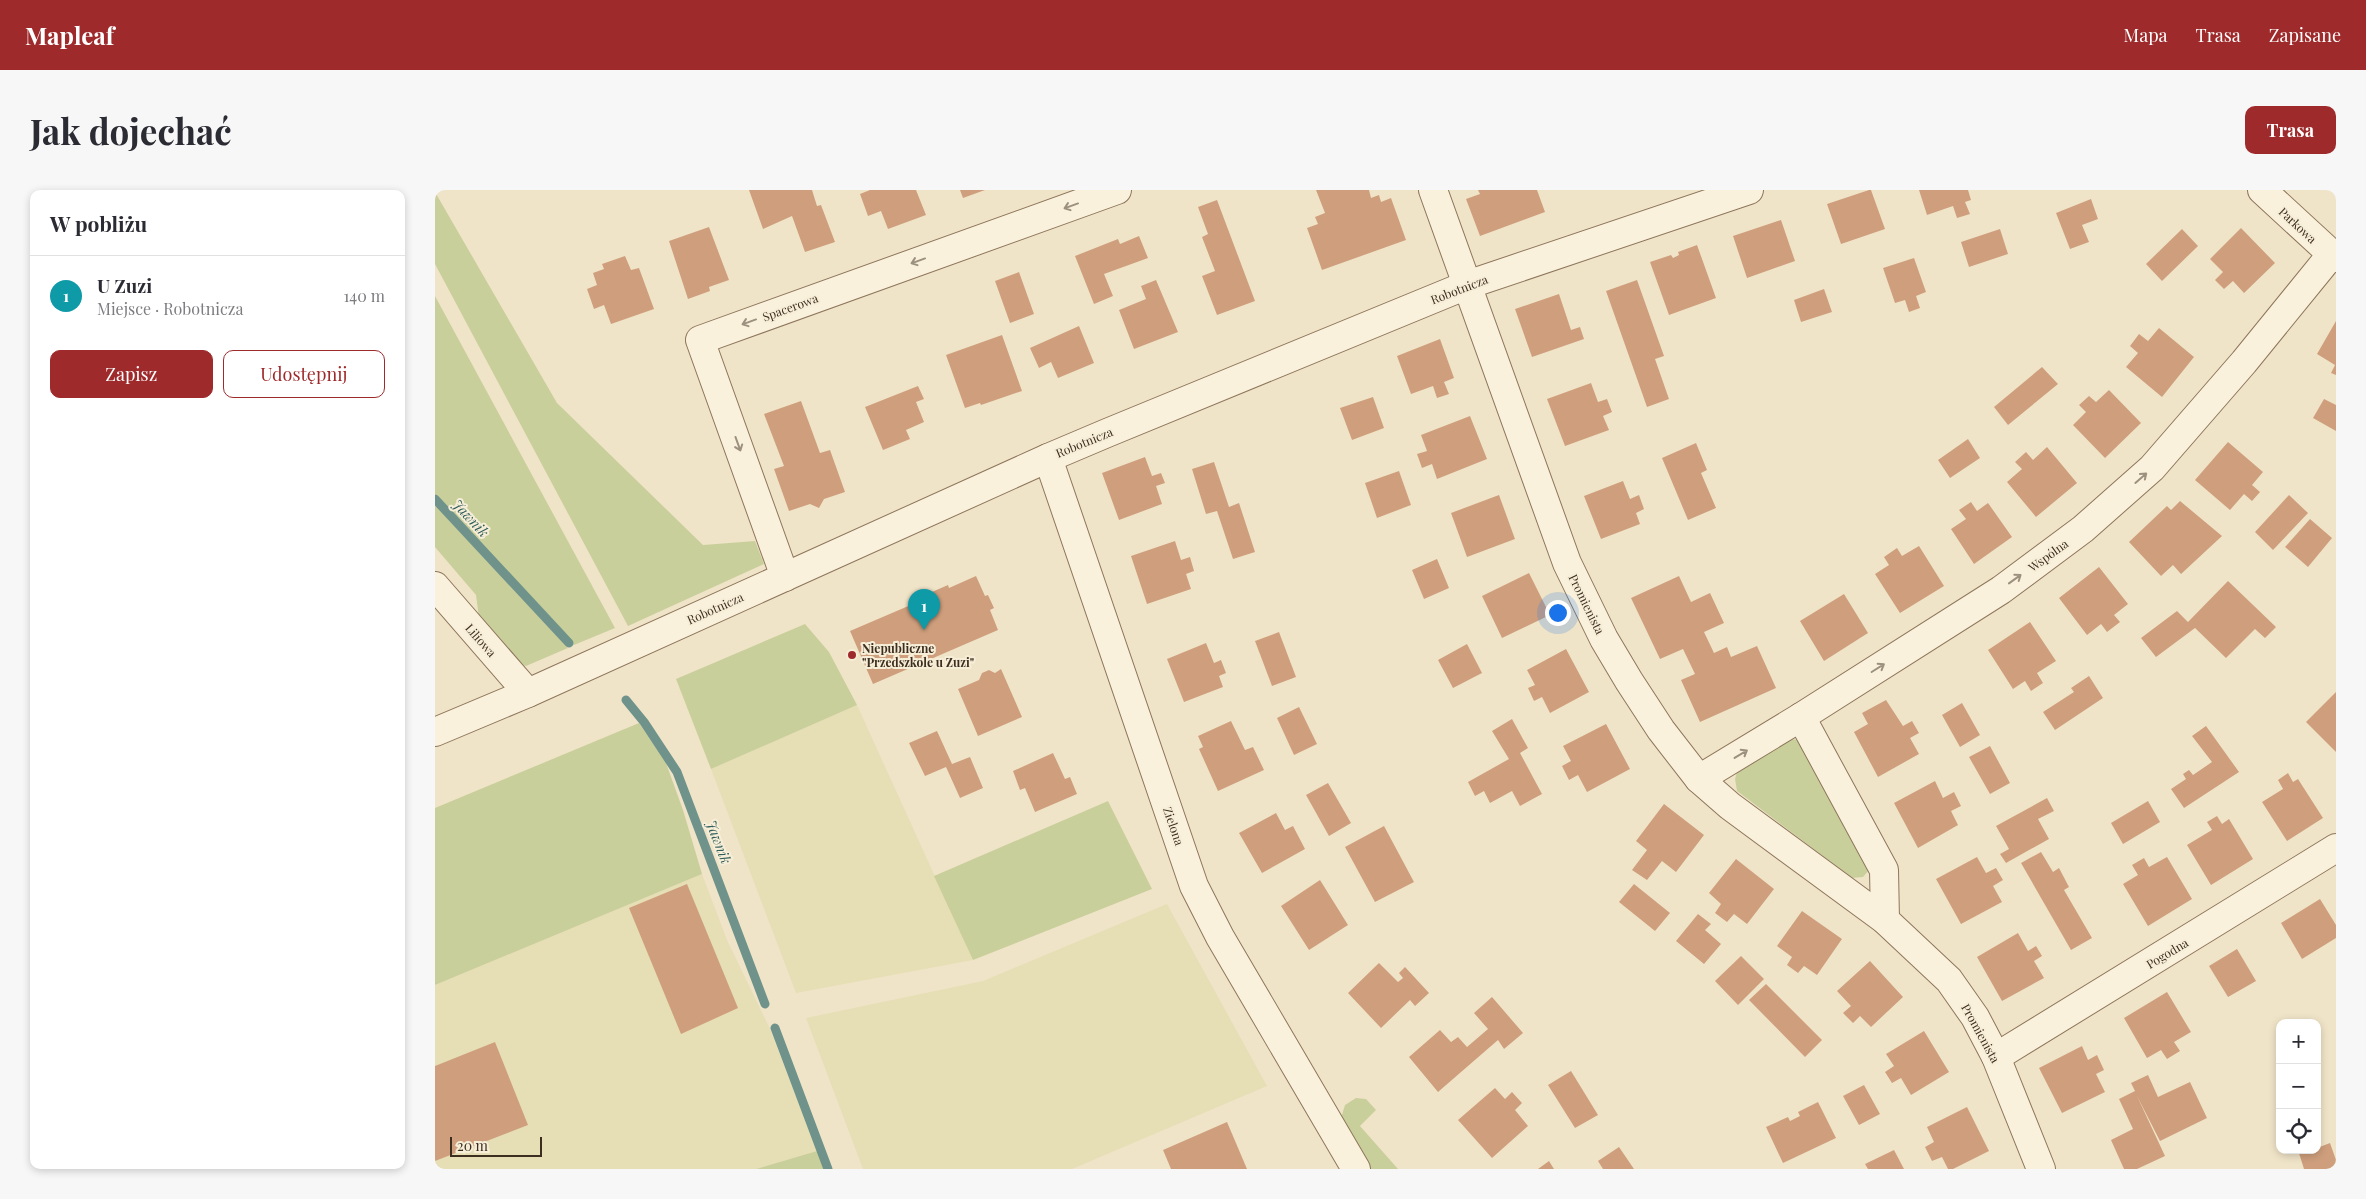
<!DOCTYPE html>
<html lang="pl">
<meta charset="utf-8">
<style>
body{margin:0;font-family:"Playfair Display",serif;background:#f7f7f7;color:#2b2b33}
.controls{position:absolute;right:15px;bottom:15px;display:grid;overflow:hidden;border-radius:10px;box-shadow:0 2px 8px #0003}
.controls button{width:45px;height:45px;display:grid;place-items:center;padding:0;border:0;border-bottom:1px solid #e1e1e2;background:#fff;color:#2b2b33;font:25px sans-serif}
.scale{position:absolute;left:15px;bottom:12px;width:92px;box-sizing:border-box;padding-left:5px;border:2px solid #3d2e20;border-top:0;font-size:14px;line-height:18px;white-space:nowrap;color:#3d2e20;-webkit-text-stroke:4px #f7eed8;paint-order:stroke}
.you{position:absolute;left:1122px;top:422px;width:18px;height:18px;margin:-12px;border:4px solid #fff;border-radius:50%;background:#1a73e8;box-shadow:0 0 0 8px #1a73e833}
.badge{display:grid;place-items:center;width:32px;height:32px;border-radius:50%;background:#9e2a2b;color:#fff;font-size:16px;font-weight:700}
.pin{position:absolute;translate:-50% -41px;filter:drop-shadow(0 1px 2px #0008)}
.pin::after{content:'';position:absolute;top:26px;width:18px;height:15px;background:inherit;clip-path:polygon(0 0,100% 0,50% 100%)}
.list{margin:0;padding:0;list-style:none}
h2{display:flex;justify-content:space-between;align-items:center;height:65px;margin:0;padding:0 20px;font-size:21px}
h2 small{font-size:16px;font-weight:400;color:#7c7c81}
.list li{display:grid;grid-template-columns:32px 1fr auto;gap:15px;align-items:center;box-sizing:border-box;height:80px;padding:0 20px;border-top:1px solid #e1e1e2}
.list b{display:block;font-size:19px;white-space:nowrap}
.list p{margin:0;font-size:16px;white-space:nowrap;color:#7c7c81}
.list em{font-size:16px;font-style:normal;color:#7c7c81}
.actions{display:flex;gap:10px;padding:15px 20px}
.actions a{flex:1;padding:11px 0;border:1px solid #9e2a2b;border-radius:10px;text-align:center;font-size:18px;color:#9e2a2b}
.actions .main{background:#9e2a2b;color:#fff}
.icon{flex:none;width:28px;height:28px;fill:none;stroke:currentColor;stroke-width:2;stroke-linecap:round;stroke-linejoin:round}
.map{position:relative;flex:none;width:1901px;height:979px;overflow:hidden;border-radius:10px}
header{display:flex;align-items:center;gap:30px;box-sizing:border-box;height:70px;padding:0 25px;background:#9e2a2b;color:#fff}
header strong{font-size:24px}
nav{display:flex;gap:28px;margin-inline-start:auto;font-size:18px}
.intro{display:flex;align-items:center;justify-content:space-between;box-sizing:border-box;height:120px;padding:0 30px}
h1{margin:0;font-size:35px}
.button{padding:12px 22px;border-radius:10px;background:#9e2a2b;color:#fff;font-size:18px;font-weight:700}
main{display:flex;gap:30px;padding:0 30px}
aside{flex:1;background:#fff;border-radius:10px;box-shadow:0 2px 8px #0003}
.map>svg:first-child{display:block}
.farmland{fill:#e6deb5}
.green{fill:#c9cf9b}
.lines{fill:none;stroke-linecap:round;stroke-linejoin:round}
.stream{stroke:#6f938a;stroke-width:9}
.building{fill:#cf9f7d}
.street-casing{stroke:#8d765c;stroke-width:30}
.street{stroke:#faf1dc;stroke-width:28}
.oneway{stroke:#9c907e}
.poi-dot{fill:#9e2a2b;stroke:#f7eed8;stroke-width:2}
.labels{text-anchor:middle;dominant-baseline:central;stroke-width:4;stroke-linejoin:round;paint-order:stroke}
.street-label{font-size:12px;fill:#3d2e20;stroke:#f7eed8}
.poi-label{font-size:12px;font-weight:bold;fill:#3d2e20;stroke:#f7eed8;text-anchor:start}
.water-label{font-size:14px;font-style:italic;fill:#2f5d5a;stroke:#f7eed8}
</style>
<header>
<strong>Mapleaf</strong>
<nav><a>Mapa</a><a>Trasa</a><a>Zapisane</a></nav>
</header>
<div class="intro"><h1>Jak dojechać</h1><a class="button">Trasa</a></div>
<main>
<aside>
<h2>W pobliżu<small></small></h2>
<ul class="list">
<li><span class="badge" style="background:#0f9aa8">1</span><div><b>U Zuzi</b><p>Miejsce · Robotnicza</p></div><em>140 m</em></li>
</ul>
<div class="actions"><a class="main">Zapisz</a><a>Udostępnij</a></div>
</aside>
<div class="map">
<svg width="1901" height="979" viewBox="0 0 1901 979">
<rect width="100%" height="100%" fill="#f0e4c8"/>
<!-- farmland -->
<g class="farmland">
<polygon points="422,515 538,770 361,803 276,579"/>
<polygon points="267,684 292,750 335,839 382,961 321,979 0,979 0,795"/>
<polygon points="732,714 832,896 637,979 428,979 371,828 548,791"/>
</g>
<!-- green -->
<g class="green">
<polygon points="0,2 122,213 268,355 320,351 329,374 193,436 0,74"/>
<polygon points="0,106 180,438 139,455 0,304"/>
<polygon points="0,315 133,458 91,476 84,474 44,428 41,405 0,357"/>
<polygon points="370,434 394,462 422,515 276,579 241,489"/>
<polygon points="204,533 231,573 248,620 267,684 0,795 0,618"/>
<polygon points="1355,549 1366,550 1435,679 1428,687 1417,688 1302,601 1300,589 1303,579"/>
<polygon points="673,611 717,699 538,770 499,686"/>
<polygon points="921,908 931,909 941,920 925,936 963,979 936,979 906,928 910,915"/>
<polygon points="382,961 389,979 321,979"/>
</g>
<g class="lines">
<!-- stream -->
<g class="stream">
<polyline points="0,309 134,453"/>
<polyline points="191,510 209,532 242,582 330,814"/>
<polyline points="340,838 393,979"/>
</g>
</g>
<!-- building -->
<g class="building">
<polygon points="314,0 377,0 382,16 386,15 400,52 370,62 357,26 328,39"/>
<polygon points="435,0 481,0 491,25 453,39 446,21 433,26 425,4"/>
<polygon points="525,0 550,0 528,8"/>
<polygon points="881,0 934,0 936,8 944,5 946,12 956,8 971,50 887,80 872,38 883,34 880,27 890,23"/>
<polygon points="1043,0 1102,0 1110,22 1045,46 1031,9 1045,4"/>
<polygon points="1434,0 1436,0 1450,39 1406,54 1392,14"/>
<polygon points="1484,0 1533,0 1536,10 1530,12 1535,24 1522,28 1518,16 1492,25"/>
<polygon points="1656,9 1663,29 1647,35 1654,52 1635,59 1621,23"/>
<polygon points="782,10 820,111 782,125 767,86 780,81 767,47 773,44 763,17"/>
<polygon points="1346,30 1360,71 1312,88 1298,46"/>
<polygon points="274,37 294,90 274,97 275,101 253,109 234,51"/>
<polygon points="1806,38 1840,73 1809,103 1798,91 1789,99 1780,90 1788,82 1775,69"/>
<polygon points="1565,39 1573,64 1534,77 1526,52"/>
<polygon points="1747,39 1763,56 1727,91 1711,74"/>
<polygon points="704,46 713,68 669,84 678,106 659,114 640,66 683,49 685,54"/>
<polygon points="1262,55 1281,108 1234,125 1215,72 1236,65 1238,68 1244,65 1243,62"/>
<polygon points="190,66 196,80 204,78 219,119 176,134 169,115 159,119 152,99 162,95 158,83 169,79 167,74"/>
<polygon points="1479,68 1491,102 1481,106 1485,118 1474,122 1470,110 1460,113 1448,78"/>
<polygon points="584,82 599,124 575,133 560,91"/>
<polygon points="721,90 743,142 699,159 684,120 711,109 706,96"/>
<polygon points="1202,90 1229,166 1220,169 1234,209 1212,217 1171,101"/>
<polygon points="1389,99 1397,122 1366,132 1359,110"/>
<polygon points="1124,104 1136,140 1145,137 1149,149 1097,167 1080,119"/>
<polygon points="1901,131 1901,185 1896,183 1900,175 1882,164"/>
<polygon points="644,136 659,173 623,188 616,172 604,178 595,158"/>
<polygon points="1724,138 1759,167 1727,207 1691,177 1703,163 1695,156 1704,144 1713,151"/>
<polygon points="567,145 587,201 546,215 545,213 530,218 511,165"/>
<polygon points="1005,149 1019,188 1009,192 1014,204 1002,208 998,196 976,204 962,166"/>
<polygon points="1607,177 1623,194 1573,235 1559,217"/>
<polygon points="1156,193 1163,212 1172,209 1177,222 1168,226 1174,240 1130,256 1112,209"/>
<polygon points="483,196 489,209 481,212 489,232 471,240 475,249 448,260 430,217"/>
<polygon points="1674,200 1706,233 1670,268 1638,235 1651,222 1644,215 1654,206 1661,212"/>
<polygon points="938,207 949,238 917,250 905,218"/>
<polygon points="1889,209 1901,215 1901,241 1878,228"/>
<polygon points="366,211 385,263 395,260 410,302 389,309 384,318 375,314 354,321 339,279 349,276 329,224"/>
<polygon points="1035,226 1052,269 1002,289 997,274 987,278 982,264 992,261 986,245"/>
<polygon points="1533,249 1545,268 1515,288 1503,270"/>
<polygon points="1793,252 1828,282 1817,295 1825,302 1817,311 1809,304 1795,320 1760,290"/>
<polygon points="1261,253 1272,280 1266,283 1281,318 1253,330 1227,268"/>
<polygon points="1612,257 1642,293 1601,327 1572,292 1587,279 1580,272 1591,262 1598,270"/>
<polygon points="710,267 717,286 726,283 730,293 721,296 727,314 684,330 667,283"/>
<polygon points="779,272 794,317 804,313 820,362 798,369 782,321 771,324 757,279"/>
<polygon points="964,281 976,315 942,328 930,293"/>
<polygon points="1188,291 1195,309 1204,305 1209,319 1201,323 1205,334 1166,349 1149,306"/>
<polygon points="1064,305 1080,349 1032,367 1016,323"/>
<polygon points="1854,305 1873,323 1838,360 1820,342"/>
<polygon points="1745,311 1787,346 1746,384 1738,375 1726,386 1694,352 1732,316 1736,320"/>
<polygon points="1536,312 1542,321 1553,313 1577,347 1539,374 1516,339 1531,329 1524,320"/>
<polygon points="1875,329 1897,348 1873,377 1850,357"/>
<polygon points="740,351 746,370 755,367 759,381 751,384 756,399 712,414 696,366"/>
<polygon points="1484,356 1509,396 1465,423 1440,384 1454,375 1449,367 1462,358 1467,366"/>
<polygon points="1002,369 1014,398 989,409 977,380"/>
<polygon points="1664,377 1693,414 1679,425 1685,432 1672,442 1666,434 1652,445 1624,408"/>
<polygon points="1094,383 1115,425 1067,448 1047,406"/>
<polygon points="541,386 550,406 553,405 559,418 555,420 563,440 438,494 415,441 485,411 483,408 513,395 514,398"/>
<polygon points="1244,386 1256,412 1275,403 1289,433 1269,442 1279,463 1292,457 1296,467 1322,456 1341,498 1265,532 1246,490 1260,484 1248,459 1225,469 1196,408"/>
<polygon points="1793,391 1841,437 1830,448 1820,439 1791,468 1760,438 1721,467 1706,448 1742,421 1753,432"/>
<polygon points="1409,404 1433,443 1389,471 1365,431"/>
<polygon points="1595,432 1621,471 1602,483 1608,493 1596,501 1590,491 1578,499 1553,460"/>
<polygon points="844,442 861,487 837,496 820,451"/>
<polygon points="771,453 779,473 786,470 791,483 784,486 788,497 749,512 732,469"/>
<polygon points="1032,454 1047,483 1018,498 1003,470"/>
<polygon points="1131,459 1154,502 1115,523 1107,507 1099,511 1093,498 1100,495 1092,480"/>
<polygon points="566,479 587,527 543,546 523,499 544,490 547,483 554,480 560,483"/>
<polygon points="1654,486 1668,508 1620,540 1608,522 1639,502 1636,498"/>
<polygon points="1901,502 1901,562 1871,532"/>
<polygon points="1451,510 1468,536 1477,531 1484,543 1475,548 1484,564 1443,587 1419,542 1433,534 1427,523"/>
<polygon points="1527,513 1545,545 1525,557 1507,525"/>
<polygon points="864,517 882,554 859,565 842,528"/>
<polygon points="1077,529 1093,558 1085,563 1107,604 1085,616 1077,601 1055,613 1049,601 1040,606 1033,592 1074,569 1057,541"/>
<polygon points="796,531 810,560 818,557 829,580 783,601 764,559 768,557 763,546"/>
<polygon points="1171,534 1195,579 1152,602 1143,585 1134,590 1127,576 1136,571 1128,556"/>
<polygon points="1771,536 1804,582 1749,618 1736,599 1751,589 1748,584 1754,580 1758,585 1777,572 1757,546"/>
<polygon points="502,541 517,574 535,567 548,598 525,608 511,577 490,586 474,553"/>
<polygon points="1555,556 1575,593 1555,604 1534,567"/>
<polygon points="618,563 630,589 635,587 642,604 600,622 590,598 585,600 578,581"/>
<polygon points="1853,583 1858,592 1863,589 1888,628 1852,651 1827,612 1848,599 1843,590"/>
<polygon points="1500,591 1508,608 1519,602 1526,616 1516,621 1523,635 1483,658 1459,613"/>
<polygon points="893,593 916,633 894,646 871,605"/>
<polygon points="1612,608 1619,621 1603,629 1614,649 1571,673 1565,664 1574,659 1561,636"/>
<polygon points="1713,611 1725,632 1688,654 1676,633"/>
<polygon points="1229,614 1269,645 1241,682 1227,671 1212,690 1197,680 1212,660 1201,651"/>
<polygon points="841,623 850,640 858,636 870,659 827,683 804,643"/>
<polygon points="1782,626 1787,634 1794,629 1818,669 1776,695 1752,655 1777,640 1772,632"/>
<polygon points="949,636 979,692 940,712 910,657"/>
<polygon points="1606,662 1618,682 1624,678 1634,697 1629,700 1657,748 1636,760 1586,673"/>
<polygon points="1542,667 1551,683 1561,678 1568,690 1558,696 1567,712 1526,734 1501,689"/>
<polygon points="1732,667 1757,709 1713,736 1688,694 1703,685 1697,675 1709,668 1714,677"/>
<polygon points="1301,669 1339,699 1312,734 1299,724 1292,732 1280,723 1286,714 1274,703"/>
<polygon points="885,690 913,735 874,760 846,716"/>
<polygon points="252,694 303,818 246,844 194,718"/>
<polygon points="1199,694 1235,723 1220,741 1184,712"/>
<polygon points="1885,709 1901,735 1901,748 1867,769 1846,733"/>
<polygon points="1367,721 1407,749 1382,785 1369,776 1363,783 1352,775 1357,767 1342,756"/>
<polygon points="1263,724 1276,734 1270,740 1286,754 1269,774 1241,751"/>
<polygon points="1583,743 1593,761 1601,756 1607,766 1599,771 1609,788 1567,811 1542,767"/>
<polygon points="1802,759 1821,791 1793,807 1774,776"/>
<polygon points="1306,766 1329,789 1303,815 1280,791"/>
<polygon points="1435,771 1468,807 1436,837 1425,826 1418,833 1408,823 1416,816 1402,801"/>
<polygon points="944,773 963,792 968,788 964,783 970,777 994,803 980,816 975,810 946,838 913,803"/>
<polygon points="1331,794 1387,850 1370,867 1314,810"/>
<polygon points="1732,802 1756,842 1739,852 1745,861 1732,869 1726,860 1712,868 1689,828"/>
<polygon points="1057,807 1088,843 1069,859 1063,850 1003,902 974,867 1005,840 1016,852 1023,847 1032,857 1053,839 1039,823"/>
<polygon points="1489,841 1514,882 1476,905 1466,888 1457,893 1450,882 1459,876 1451,864"/>
<polygon points="60,852 93,935 0,971 0,876"/>
<polygon points="1647,856 1653,870 1662,865 1669,880 1661,884 1670,902 1627,923 1604,878"/>
<polygon points="1136,881 1163,925 1140,938 1113,895"/>
<polygon points="1713,885 1723,907 1755,892 1772,928 1725,951 1702,906 1730,966 1702,979 1689,979 1676,950 1698,939 1684,909 1700,901 1696,893"/>
<polygon points="1429,895 1445,924 1424,935 1408,906"/>
<polygon points="1060,898 1070,909 1077,902 1087,913 1080,920 1093,936 1057,968 1023,930"/>
<polygon points="1383,912 1401,948 1348,973 1331,937 1353,927 1355,931 1365,926 1363,922"/>
<polygon points="1532,917 1554,961 1518,979 1513,979 1507,967 1497,971 1490,957 1499,952 1492,937"/>
<polygon points="792,932 812,979 736,979 728,960"/>
<polygon points="1895,953 1901,970 1901,979 1869,979 1863,960 1882,960 1882,958"/>
<polygon points="1184,957 1199,979 1168,979 1163,971"/>
<polygon points="1459,960 1469,979 1433,979 1430,974"/>
<polygon points="1114,971 1119,979 1103,979"/>
</g>
<g class="lines">
<defs>
<g id="street">
<polyline points="998,0 1132,373 1169,449 1194,491 1226,540 1264,589 1295,616 1450,730 1514,790 1540,827 1561,867 1606,979"/>
<polyline points="1827,0 1901,68"/>
<polyline points="613,268 759,696 785,747 921,979"/>
<polyline points="350,387 265,150 682,0"/>
<polyline points="0,396 93,503"/>
<polyline points="1366,527 1449,680 1450,730"/>
<polyline points="0,542 93,503 613,268 672,243 1032,95 1314,0"/>
<polyline points="1264,589 1366,527 1566,400 1648,339 1717,278 1809,172 1896,65"/>
<polyline points="1561,867 1901,658"/>
</g>
</defs>
<!-- street casing -->
<use href="#street" class="street-casing"/>
<!-- street -->
<use href="#street" class="street"/>
</g>
<!-- one-way arrows -->
<defs><path id="oneway-shaft" d="M-6 0H5M1.5-3L5.5 0L1.5 3" fill="none" stroke-width="1.6" stroke-linecap="round" stroke-linejoin="round" transform="scale(1.25)"/></defs>
<g class="oneway">
<use href="#oneway-shaft" transform="translate(636 16) rotate(160)"/>
<use href="#oneway-shaft" transform="translate(483 71) rotate(160)"/>
<use href="#oneway-shaft" transform="translate(314 132) rotate(160)"/>
<use href="#oneway-shaft" transform="translate(303 254) rotate(70)"/>
<use href="#oneway-shaft" transform="translate(1706 288) rotate(-41)"/>
<use href="#oneway-shaft" transform="translate(1580 389) rotate(-36)"/>
<use href="#oneway-shaft" transform="translate(1443 478) rotate(-32)"/>
<use href="#oneway-shaft" transform="translate(1306 564) rotate(-31)"/>
</g>
<!-- markers -->
<circle class="poi-dot" cx="417" cy="465" r="5"/>
<g class="labels">
<!-- street labels -->
<g class="street-label">
<text transform="translate(1863 35) rotate(43)">Parkowa</text>
<text transform="translate(1024 99) rotate(-21)">Robotnicza</text>
<text transform="translate(355 117) rotate(-20)">Spacerowa</text>
<text transform="translate(649 252) rotate(-22)">Robotnicza</text>
<text transform="translate(1613 365) rotate(-36)">Wspólna</text>
<text transform="translate(1152 414) rotate(64)">Promienista</text>
<text transform="translate(280 418) rotate(-24)">Robotnicza</text>
<text transform="translate(46 450) rotate(49)">Liliowa</text>
<text transform="translate(739 636) rotate(71)">Zielona</text>
<text transform="translate(1732 763) rotate(-31)">Pogodna</text>
<text transform="translate(1546 843) rotate(61)">Promienista</text>
</g>
<!-- poi labels -->
<g class="poi-label">
<text x="427" y="458">Niepubliczne<tspan x="427" dy="14">"Przedszkole u Zuzi"</tspan></text>
</g>
<!-- water labels -->
<g class="water-label">
<text transform="translate(36 328) rotate(47)">Jawnik</text>
<text transform="translate(284 652) rotate(69)">Jawnik</text>
</g>
</g>
</svg>
<div class="controls">
<button>+</button>
<button>−</button>
<button><svg class="icon" aria-label="locate" viewBox="0 0 24 24"><circle cx="12" cy="12" r="6"/><path d="M12 2v4M12 18v4M2 12h4M18 12h4"/></svg></button>
</div>
<div class="scale">20 m</div>
<div class="you"></div>
<div class="pin badge" style="left:489px;top:440px;background:#0f9aa8">1</div>
</div>
</main>
